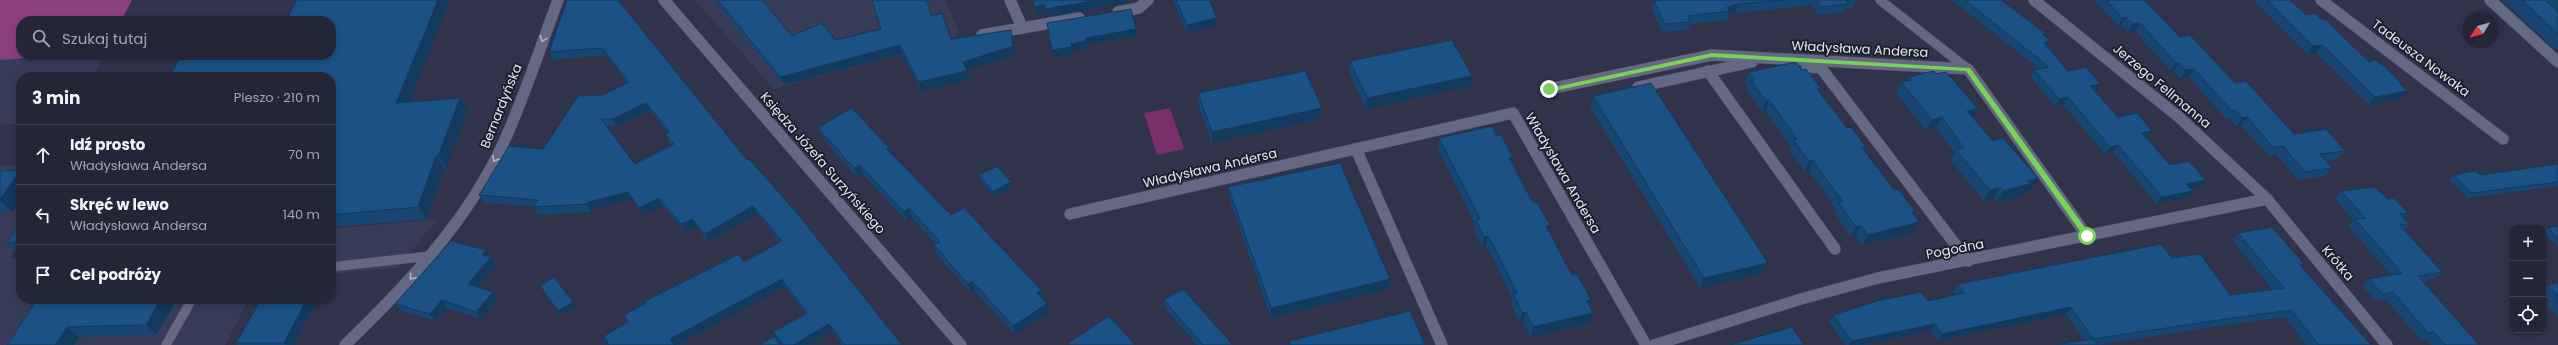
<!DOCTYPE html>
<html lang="pl">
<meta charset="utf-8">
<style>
body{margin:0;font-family:Poppins,sans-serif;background:#2c2e40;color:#f1f3f6}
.controls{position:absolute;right:12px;bottom:12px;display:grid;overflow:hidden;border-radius:8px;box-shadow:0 2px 6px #0003}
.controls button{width:36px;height:36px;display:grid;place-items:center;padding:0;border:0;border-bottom:1px solid #414353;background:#242638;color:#f1f3f6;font:20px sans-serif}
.compass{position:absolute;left:2462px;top:12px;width:36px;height:36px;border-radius:50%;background:#242638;box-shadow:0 2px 6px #0003;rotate:233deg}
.stop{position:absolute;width:12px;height:12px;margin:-9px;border:3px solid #77d259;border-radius:50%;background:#fff}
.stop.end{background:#77d259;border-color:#fff;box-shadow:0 1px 4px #0008}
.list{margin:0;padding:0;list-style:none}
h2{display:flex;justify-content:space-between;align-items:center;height:52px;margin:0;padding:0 16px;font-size:17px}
h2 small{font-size:13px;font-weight:400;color:#a3a5ae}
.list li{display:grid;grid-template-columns:26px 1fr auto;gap:12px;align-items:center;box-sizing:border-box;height:60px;padding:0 16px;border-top:1px solid #414353}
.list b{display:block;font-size:15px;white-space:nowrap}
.list p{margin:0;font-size:13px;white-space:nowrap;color:#a3a5ae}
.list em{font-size:13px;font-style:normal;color:#a3a5ae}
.icon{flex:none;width:22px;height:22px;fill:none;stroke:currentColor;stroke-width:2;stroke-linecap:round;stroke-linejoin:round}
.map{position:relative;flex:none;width:2558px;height:345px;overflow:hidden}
.search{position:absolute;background:#242638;box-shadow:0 2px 6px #0003;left:16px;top:16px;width:320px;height:44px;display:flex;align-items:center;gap:10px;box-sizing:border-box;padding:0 14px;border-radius:16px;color:#a3a5ae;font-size:15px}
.panel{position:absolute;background:#242638;box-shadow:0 2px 6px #0003;left:16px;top:72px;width:320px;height:232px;border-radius:16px}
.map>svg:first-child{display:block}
.built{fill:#383c59}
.green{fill:#78306b}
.forest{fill:#8b407d}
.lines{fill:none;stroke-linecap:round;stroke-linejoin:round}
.service-casing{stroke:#4e4f62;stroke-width:10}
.minor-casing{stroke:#4e4f62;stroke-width:12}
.tertiary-casing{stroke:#4e4f62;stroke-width:12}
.service{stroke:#656882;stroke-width:9}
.minor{stroke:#656882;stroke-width:11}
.tertiary{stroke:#656882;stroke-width:11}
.wall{fill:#174672;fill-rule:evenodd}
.shaded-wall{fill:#13395d}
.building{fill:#1b5185;stroke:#13395d;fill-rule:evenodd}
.oneway{stroke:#b1b4c7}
.route{fill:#77d259}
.labels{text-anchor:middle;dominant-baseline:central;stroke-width:3.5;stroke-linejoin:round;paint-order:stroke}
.street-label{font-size:13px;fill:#e3e6f5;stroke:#1a1c26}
</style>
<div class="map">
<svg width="2558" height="345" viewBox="0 0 2558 345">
<rect width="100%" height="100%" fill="#30334a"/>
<!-- built -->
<g class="built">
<polygon points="0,0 132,0 121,21 21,21 21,55 104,55 92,77 21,77 21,124 0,125"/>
<polygon points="695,0 945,0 959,32 949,42 774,89"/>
<polygon points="0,166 21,166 21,233 11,258 21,258 21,299 249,299 225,345 0,345"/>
<polygon points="437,219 398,268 331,274 331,229"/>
</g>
<!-- green -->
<polygon class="green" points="1170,108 1184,149 1157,155 1144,113"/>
<!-- forest -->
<polygon class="forest" points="0,0 132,0 121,21 21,21 21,55 60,55 0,60"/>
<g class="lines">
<defs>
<g id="service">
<polyline points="1880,0 1968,69"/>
<polyline points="331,267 430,256"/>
<polyline points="166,345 192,299"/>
</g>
<g id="minor">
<polyline points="1010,0 1022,27"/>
<polyline points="2034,0 2180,118 2267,199 2387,345"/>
<polyline points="2321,0 2503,139"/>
<polyline points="2490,0 2558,62"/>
<polyline points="1118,12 1139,8 1148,0"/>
<polyline points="982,35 1079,18"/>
<polyline points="1807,67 1821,68 1968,261"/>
<polyline points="1708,71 1835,249"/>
<polyline points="1638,87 1752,62"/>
<polyline points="1549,89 1712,55 1968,69 2087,236"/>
<polyline points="1356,149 1442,345"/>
<polyline points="1070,214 1513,113 1646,345"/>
<path d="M345,345C406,286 467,222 503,144C524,98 540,48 558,0"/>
<polyline points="1654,345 1801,299 1878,278 2267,199"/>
</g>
<polyline id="tertiary" points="664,0 961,345"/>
</defs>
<!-- service casing -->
<use href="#service" class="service-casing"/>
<!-- minor casing -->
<use href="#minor" class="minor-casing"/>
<!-- tertiary casing -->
<use href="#tertiary" class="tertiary-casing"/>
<!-- service -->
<use href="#service" class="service"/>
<!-- minor -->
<use href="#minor" class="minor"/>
<!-- tertiary -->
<use href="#tertiary" class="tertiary"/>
</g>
<!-- wall -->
<g class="wall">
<polygon points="297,0 450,0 410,102 460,98 468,110 447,168 444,168 427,219 331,227 331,77 287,19"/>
<path d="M567,0L747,160L902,345H842L832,331L808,345H781L777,339L773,332L806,314L785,287L677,345H609L744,262L780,242L757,213L708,242L696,226L685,232L663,206L643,216L632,199L593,209L592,212L538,215L533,207L534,206L484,203L479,195L543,149L603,95L627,83L606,55L553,60L549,52ZM650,110L668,133L665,134L669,142L672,145L635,164L606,126H616Z"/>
<polygon points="714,0 762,0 792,36 835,40 932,16 951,39 1011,30 1015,55 967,70 970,80 921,91 902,54 784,85"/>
<polygon points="1032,0 1127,0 1127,3 1046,17 1045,12 1037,14"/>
<polygon points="1173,0 1209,0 1217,26 1187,33"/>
<polygon points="1663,0 1855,0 1852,8 1847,8 1845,12 1818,15 1812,5 1736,13 1728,14 1727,20 1690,24 1688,30 1662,32 1652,9 1654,1"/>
<polygon points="1952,0 2001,0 2050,40 2047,46 2068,71 2096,91 2095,91 2118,117 2152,131 2147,138 2146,138 2170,165 2206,180 2201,187 2191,189 2187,198 2157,204 2113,152 2105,154 2063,104 2055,106 2030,77 2034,70 2039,69"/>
<polygon points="2094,0 2144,0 2180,37 2294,134 2345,151 2338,159 2326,161 2332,168 2325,176 2298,180 2276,154 2268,156 2241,125 2236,126 2229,118 2226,119 2189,77 2180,78 2174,71 2171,71 2135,31 2128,32 2121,25 2118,26"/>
<polygon points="2256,0 2290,0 2306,15 2322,20 2369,62 2402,84 2401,85 2407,91 2400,99 2369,105 2316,53 2307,54 2255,2"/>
<polygon points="2503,0 2558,0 2558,48 2554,49"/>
<polygon points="1350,61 1471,86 1366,109 1349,72"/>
<polygon points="1802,70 1821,88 1819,92 1847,128 1866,147 1864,151 1913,215 1913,233 1862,245 1855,236 1851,237 1835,213 1836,210 1818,183 1809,171 1805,172 1789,150 1791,146 1765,111 1762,112 1747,91 1748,87 1745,83 1749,72"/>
<polygon points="1936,74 1978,109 1973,118 2031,189 2027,190 2024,195 1997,202 1994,198 1984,201 1950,160 1955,153 1936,128 1926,130 1896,93 1901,82 1907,81 1909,77"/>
<polygon points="1198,93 1321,119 1212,143 1198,104"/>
<polygon points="1593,96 1763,273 1700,288 1590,107"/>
<polygon points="818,128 889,148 891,153 951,215 1041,290 1043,299 1047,304 1049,313 1015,335 975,291 971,293 937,255 934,245 936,244 912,218 907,221 863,174 858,178 822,137"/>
<polygon points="1439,138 1512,162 1572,275 1591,300 1589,306 1590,323 1531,338 1523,322 1520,323 1511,304 1512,298 1494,260 1486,246 1482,247 1474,231 1475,224 1438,149"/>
<polygon points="2558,164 2558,186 2467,198 2449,179 2453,175 2480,175"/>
<polygon points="0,171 21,171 21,200 12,212 0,213"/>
<polygon points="979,175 1012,187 994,196 980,180"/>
<polygon points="1228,187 1389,289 1271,318 1229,198"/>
<polygon points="2341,191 2388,199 2408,213 2403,218 2409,224 2404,229 2442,272 2434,279 2423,281 2479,345 2431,345 2426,339 2421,340 2386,300 2376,301 2362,286 2369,279 2391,275 2348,226 2354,221 2335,198"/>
<polygon points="21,221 21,255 20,255 7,243"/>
<polygon points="2558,226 2558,247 2543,232 2548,228"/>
<polygon points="2238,233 2304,264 2301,267 2371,345 2306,345 2285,317 2220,326 2097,345 2084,340 2066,314 1938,341 1930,331 1862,345 1846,345 1829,322 1833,315 1928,301 1956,295 1953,291 1958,284 2172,258 2230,295 2273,290 2232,240"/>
<polygon points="486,250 496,265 477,287 498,299 481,319 447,308 436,321 401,311 395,304"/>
<polygon points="2558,283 2558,316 2546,304 2550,301 2543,293 2543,289 2548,285"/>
<polygon points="37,299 178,299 156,335 79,337 74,345 7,345"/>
<polygon points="318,299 294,345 238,345 236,343"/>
<polygon points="1164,300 1233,345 1197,345 1165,308"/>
</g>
<!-- shaded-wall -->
<g class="shaded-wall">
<polygon points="438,0 450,0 405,116 396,103"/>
<polygon points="1099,0 1127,0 1127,3 1046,17 1045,9"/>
<polygon points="1044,4 1045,12 1037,14 1035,7"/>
<polygon points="1738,4 1736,13 1728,14 1729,11 1727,7"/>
<polygon points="2126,17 2121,25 2118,26 2123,18"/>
<polygon points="1217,18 1217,26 1187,33 1187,25"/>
<polygon points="2140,23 2135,31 2128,32 2133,24"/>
<polygon points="1136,29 1137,36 1087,45 1087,49 1072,51 1073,54 1053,57 1052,50 1086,38"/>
<polygon points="1011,30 1015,55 965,71 963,62"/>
<polygon points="2050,40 2046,47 2044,43"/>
<polygon points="900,45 902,54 784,85 780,77"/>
<polygon points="2323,45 2316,53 2307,54 2313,46"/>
<polygon points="2176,63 2179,63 2174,71 2171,71"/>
<polygon points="2194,69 2189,77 2180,78 2186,70"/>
<polygon points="967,71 970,80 921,91 918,82"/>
<polygon points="1472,76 1471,86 1366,109 1367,98"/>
<polygon points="2100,84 2096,91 2086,93 2090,86"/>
<polygon points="2407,91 2400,99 2369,105 2375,97"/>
<polygon points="2068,97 2063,104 2055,106 2059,99"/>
<polygon points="460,98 468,110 447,168 438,156"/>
<polygon points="1769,100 1765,111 1762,112 1766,101"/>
<polygon points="646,103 650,110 616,126 612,119"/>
<polygon points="1322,108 1321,119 1212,143 1212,132"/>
<polygon points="1978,109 1972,119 1967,111"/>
<polygon points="1942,117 1936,128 1926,130 1932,120"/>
<polygon points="2247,117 2241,125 2236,126 2242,118"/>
<polygon points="2152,131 2147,138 2137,140 2142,133"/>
<polygon points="2118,145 2113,152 2105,154 2110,147"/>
<polygon points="889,148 892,157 887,149"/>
<polygon points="436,156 444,168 427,219 418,207"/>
<polygon points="1513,157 1511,167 1509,158"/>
<polygon points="1813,160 1809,171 1805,172 1809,161"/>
<polygon points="860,165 863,174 858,178 854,168"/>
<polygon points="21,170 21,200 12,212 0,201 0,199"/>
<polygon points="2038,178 2031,189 2027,190 2024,195 1997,202 2003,191 2027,181"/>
<polygon points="2206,180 2201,187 2181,191 2186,184"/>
<polygon points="1011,182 1012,187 994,196 993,192"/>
<polygon points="2000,188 1994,198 1984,201 1990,190"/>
<polygon points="2193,191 2187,198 2157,204 2162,197"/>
<polygon points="628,192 632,199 593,209 592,212 588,204 588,202"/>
<polygon points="659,198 663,206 643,216 639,208"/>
<polygon points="753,206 757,213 708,242 705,234"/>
<polygon points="909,208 912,218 907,221 904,212"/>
<polygon points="692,219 696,226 685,232 681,224"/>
<polygon points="1919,222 1913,233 1862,245 1868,235"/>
<polygon points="1550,225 1547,236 1546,226"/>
<polygon points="1861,226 1855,236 1851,237 1856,227"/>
<polygon points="1488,236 1486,246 1482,247 1484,237"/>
<polygon points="486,250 496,265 474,291 468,284 482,255"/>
<polygon points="1768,263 1763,273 1700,288 1704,278"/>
<polygon points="782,279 785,287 677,345 673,345 670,339"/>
<polygon points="1390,279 1389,289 1271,318 1271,308"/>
<polygon points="972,281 975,291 971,293 968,284"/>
<polygon points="1041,290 1043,300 1037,293"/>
<polygon points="493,292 498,299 481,319 476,312"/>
<polygon points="161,299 178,299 156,335 146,325"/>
<polygon points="307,299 318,299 294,345 286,345 284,343"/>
<polygon points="442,300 447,308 436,321 430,314"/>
<polygon points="1591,300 1588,310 1587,301"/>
<polygon points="573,302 576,306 561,315 558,311"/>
<polygon points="1047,304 1049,313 1015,335 1013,326"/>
<polygon points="2071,307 2066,314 1938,341 1942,334"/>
<polygon points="1526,312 1523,322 1520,323 1522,313"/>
<polygon points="1593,313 1590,323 1531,338 1533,327"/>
<polygon points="829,324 832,331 808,345 793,345"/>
<polygon points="1935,324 1930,331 1862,345 1849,345 1852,341"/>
<polygon points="67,327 79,337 74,345 55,345"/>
</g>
<!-- building -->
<g class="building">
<polygon points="297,0 438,0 396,103 460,98 438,156 436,156 418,207 331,215 331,77 169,77 181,55 331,55 331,21 268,21 287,19"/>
<path d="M567,0H618L747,160L749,159L797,213L902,345H845L829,324L793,345H783L773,332L807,313L782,279L670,339L674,345H609L604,336L628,322L624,315L646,303L645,301L739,254L744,262L782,241L753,206L705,234L692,219L681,224L659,198L639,208L628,192L588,202V204L533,207L538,200L479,195L509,146L543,149L578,96L603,95L629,82L602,48L549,52ZM646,103L670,132L665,134L674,144L635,164L601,119H612Z"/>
<polygon points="718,0 762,0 792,36 822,23 835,40 881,29 872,0 926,0 932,16 942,13 951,39 1011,30 1013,46 963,62 967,71 918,82 900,45 780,77"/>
<polygon points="1033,0 1099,0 1045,9 1044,4 1035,7"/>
<polygon points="1176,0 1209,0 1217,18 1187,25"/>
<polygon points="1663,0 1785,0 1738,4 1727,7 1729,11 1688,16 1690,22 1665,24 1654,1"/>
<polygon points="1817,0 1850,0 1846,0 1848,4 1821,7"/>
<polygon points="1965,0 2001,0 2045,33 2042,34 2050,40 2044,43 2068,71 2086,67 2100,84 2090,86 2118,117 2137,113 2152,131 2142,133 2170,165 2189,161 2206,180 2186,184 2193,191 2162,197 2118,145 2110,147 2068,97 2059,99 2034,70 2049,67"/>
<polygon points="2106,0 2144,0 2180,37 2190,35 2235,83 2246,81 2294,134 2326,129 2345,151 2320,154 2332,168 2305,172 2283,146 2274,148 2247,117 2242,118 2235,110 2232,111 2194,69 2186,70 2179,63 2176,63 2140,23 2133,24 2126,17 2123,18"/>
<polygon points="2267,0 2290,0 2306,15 2315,13 2322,20 2325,19 2369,62 2375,60 2385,67 2402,84 2400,84 2407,91 2375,97 2323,45 2313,46"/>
<polygon points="2522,0 2545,0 2558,12 2558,34"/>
<polygon points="1131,9 1136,29 1086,38 1086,41 1071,44 1071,47 1052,50 1047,23"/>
<polygon points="1452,40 1472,76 1367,98 1350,61"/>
<polygon points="1796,62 1802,70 1806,69 1821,88 1817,89 1834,111 1847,128 1851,127 1866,147 1862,148 1869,157 1894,190 1898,189 1915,211 1912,212 1919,222 1868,235 1861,226 1856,227 1839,203 1843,202 1822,173 1813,160 1809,161 1793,140 1797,139 1769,100 1766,101 1751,81 1755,80 1749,72"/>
<polygon points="1305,71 1322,108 1212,132 1198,93"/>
<polygon points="1934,71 1936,74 1946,72 1978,109 1967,111 1993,141 2003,138 2038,178 2027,181 2030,184 2003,191 2000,188 1990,190 1956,150 1964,148 1942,117 1932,120 1901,82 1912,80 1909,77"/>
<polygon points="1651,83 1768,263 1704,278 1593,96"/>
<polygon points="852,108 889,148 887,149 951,215 964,208 1041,290 1037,293 1047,304 1013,326 972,281 968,284 934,245 940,242 909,208 904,212 860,165 854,168 818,128"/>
<polygon points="1492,126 1497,136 1501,135 1513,157 1509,158 1533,203 1537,202 1550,225 1546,226 1572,275 1577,274 1591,300 1587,301 1593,313 1533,327 1526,312 1522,313 1513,294 1517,293 1496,250 1488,236 1484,237 1476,220 1480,219 1439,138"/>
<polygon points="1340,163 1390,279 1271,308 1228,187"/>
<polygon points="2558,164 2558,182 2472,193 2453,175 2475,171 2480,175"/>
<polygon points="997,166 1011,182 993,192 979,175"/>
<polygon points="21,170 0,199 0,171"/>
<polygon points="2374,187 2388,199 2394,198 2408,213 2400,214 2409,224 2400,225 2442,272 2418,276 2479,345 2445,345 2434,332 2428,333 2393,292 2383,294 2369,279 2402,273 2355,219 2365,218 2341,191"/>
<polygon points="21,221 21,242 7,243"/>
<polygon points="2558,226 2558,238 2548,228"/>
<polygon points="2272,227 2304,264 2300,265 2371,345 2319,345 2291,310 2226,319 2093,339 2098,345 2055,345 2093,339 2071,307 1942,334 1935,324 1852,341 1833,315 1877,301 1921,292 1928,301 1964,293 1958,284 2161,244 2172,258 2200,254 2230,295 2284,288 2238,233"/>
<polygon points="451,241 486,250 482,255 491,257 468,284 493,292 476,312 442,300 430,314 395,304"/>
<polygon points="554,277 573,302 558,311 540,286"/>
<polygon points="2558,283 2558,296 2548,285"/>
<polygon points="1183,289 1233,345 1203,345 1164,300"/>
<polygon points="2558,297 2558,303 2553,298"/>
<polygon points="37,299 161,299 146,325 67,327 55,345 7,345"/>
<polygon points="261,299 307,299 284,343 236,343"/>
<polygon points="1410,311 1425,345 1291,345 1289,341"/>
<polygon points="1109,316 1135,345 1070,345 1068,343"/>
<polygon points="1792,327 1804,345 1730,345"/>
<polygon points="774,336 780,345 760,345"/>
</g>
<!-- one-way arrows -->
<defs><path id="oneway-chevron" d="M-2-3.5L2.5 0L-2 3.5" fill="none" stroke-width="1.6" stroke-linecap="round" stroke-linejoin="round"/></defs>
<g class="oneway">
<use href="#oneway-chevron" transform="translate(543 39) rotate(111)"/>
<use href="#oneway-chevron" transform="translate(495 159) rotate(119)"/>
<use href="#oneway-chevron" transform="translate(412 277) rotate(131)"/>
</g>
<!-- route -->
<polygon class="route" points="1712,53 1970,68 2091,236 2085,238 1966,71 1712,57 1549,92 1546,89"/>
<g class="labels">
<!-- street labels -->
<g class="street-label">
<text transform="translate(1860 49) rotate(3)">Władysława Andersa</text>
<text transform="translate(2421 58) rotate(37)">Tadeusza Nowaka</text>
<text transform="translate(2162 86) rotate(40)">Jerzego Fellmanna</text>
<text transform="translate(501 106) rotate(-68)">Bernardyńska</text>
<text transform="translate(823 163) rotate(49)">Księdza Józefa Surzyńskiego</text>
<text transform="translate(1210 168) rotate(-13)">Władysława Andersa</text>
<text transform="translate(1563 173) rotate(60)">Władysława Andersa</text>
<text transform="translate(1955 249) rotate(-11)">Pogodna</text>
<text transform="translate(2338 263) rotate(50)">Krótka</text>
</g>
</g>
</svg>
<div class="controls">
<button>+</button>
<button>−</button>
<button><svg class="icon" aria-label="locate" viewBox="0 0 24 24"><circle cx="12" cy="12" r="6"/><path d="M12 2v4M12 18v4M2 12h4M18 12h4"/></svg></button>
</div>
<svg class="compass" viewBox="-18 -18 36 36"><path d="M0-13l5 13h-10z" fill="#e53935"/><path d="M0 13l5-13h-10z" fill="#a3a5ae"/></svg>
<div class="stop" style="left:2087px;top:236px"></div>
<div class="stop end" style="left:1549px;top:89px"></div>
<div class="search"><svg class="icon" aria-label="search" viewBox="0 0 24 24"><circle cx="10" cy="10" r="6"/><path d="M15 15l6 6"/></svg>Szukaj tutaj</div>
<section class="panel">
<h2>3 min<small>Pieszo · 210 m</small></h2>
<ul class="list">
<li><svg class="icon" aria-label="ahead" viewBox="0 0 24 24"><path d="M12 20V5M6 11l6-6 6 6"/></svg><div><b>Idź prosto</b><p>Władysława Andersa</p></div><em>70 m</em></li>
<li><svg class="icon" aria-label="left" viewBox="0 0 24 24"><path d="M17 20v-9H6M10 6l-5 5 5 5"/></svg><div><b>Skręć w lewo</b><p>Władysława Andersa</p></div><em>140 m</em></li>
<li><svg class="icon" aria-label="arrive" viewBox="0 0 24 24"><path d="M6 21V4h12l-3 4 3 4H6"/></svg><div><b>Cel podróży</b></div></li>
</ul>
</section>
</div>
